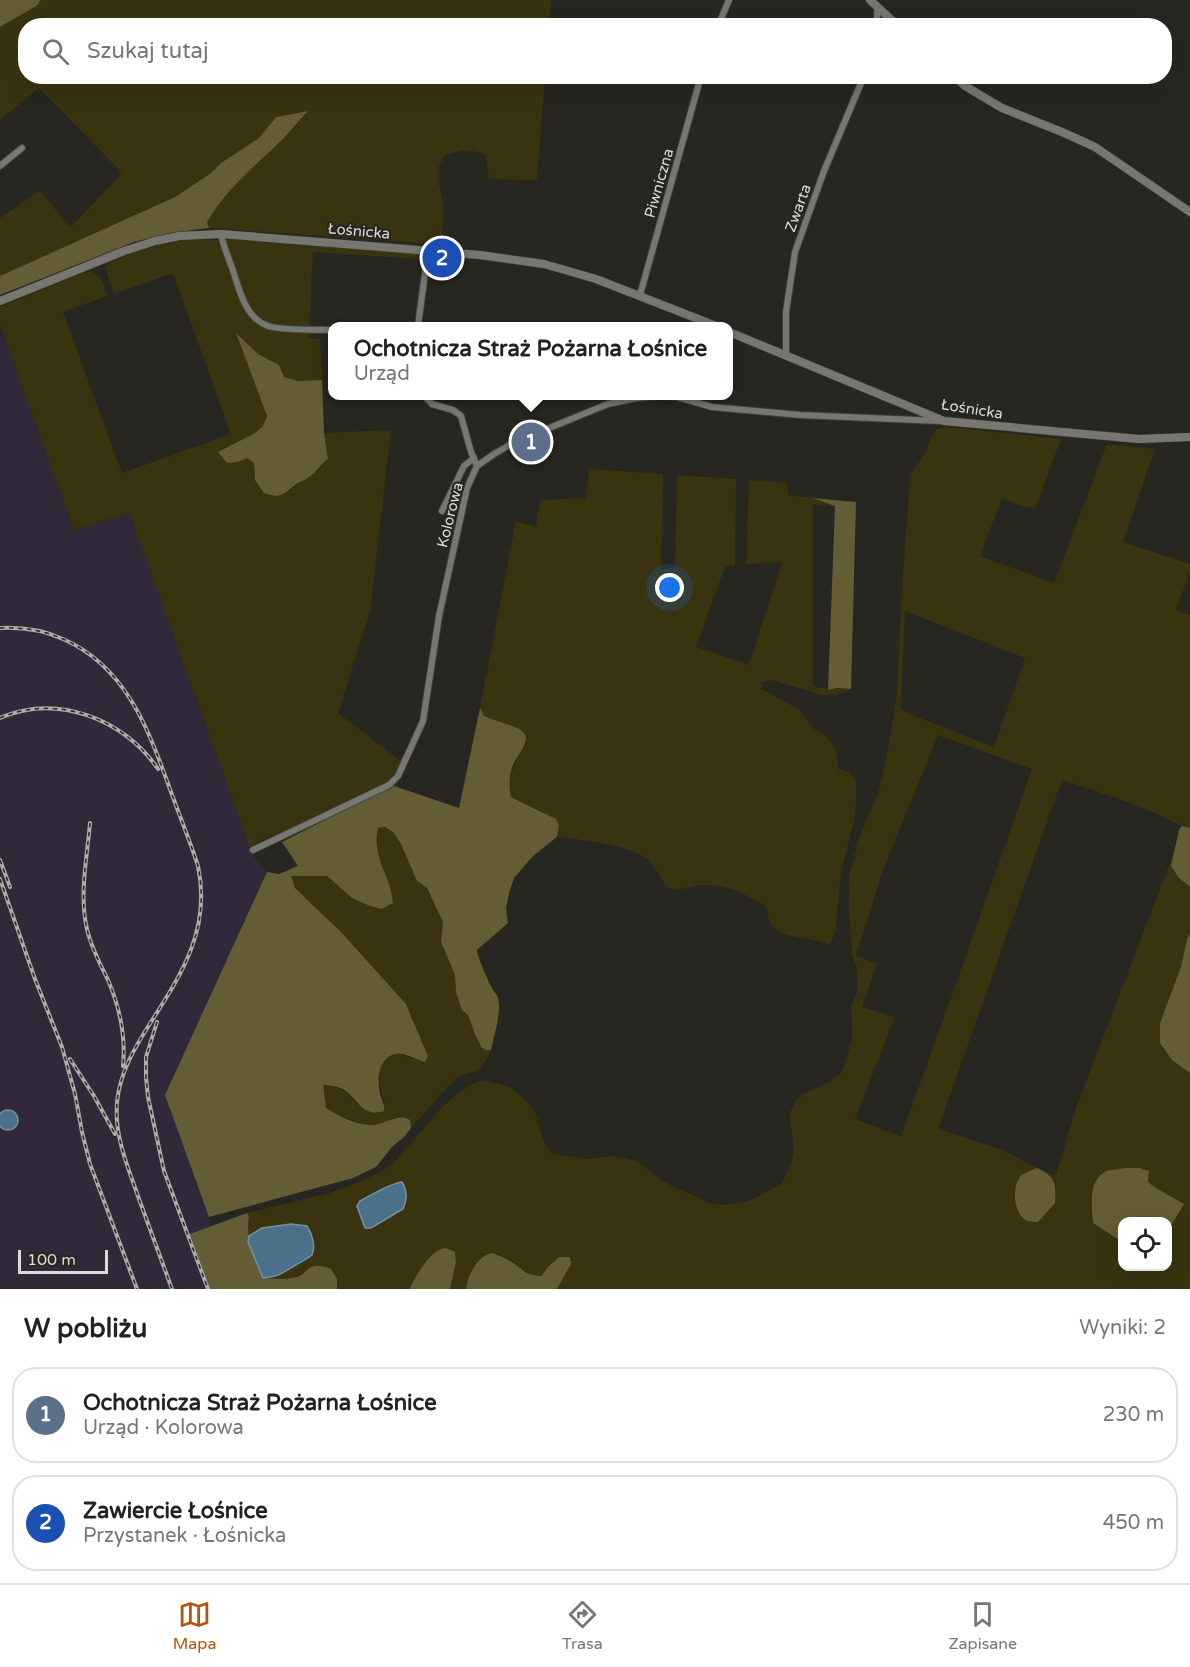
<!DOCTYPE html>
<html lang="pl">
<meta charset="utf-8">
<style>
body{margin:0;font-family:"Varela Round",sans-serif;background:#f2f2f2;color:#222}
.controls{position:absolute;right:18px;bottom:18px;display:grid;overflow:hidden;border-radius:12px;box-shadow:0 6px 24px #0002}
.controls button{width:54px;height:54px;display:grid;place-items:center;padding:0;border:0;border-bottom:2px solid #e0e0e0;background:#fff;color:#222;font:30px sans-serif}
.scale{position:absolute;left:18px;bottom:15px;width:90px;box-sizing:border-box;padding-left:6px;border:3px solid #dcdbd8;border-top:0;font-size:16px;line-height:21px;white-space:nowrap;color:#dcdbd8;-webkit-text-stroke:4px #272620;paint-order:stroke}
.you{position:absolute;left:670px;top:588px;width:21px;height:21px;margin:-15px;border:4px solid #fff;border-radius:50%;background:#1a73e8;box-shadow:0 0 0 9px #1a73e833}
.badge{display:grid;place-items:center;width:39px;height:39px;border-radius:50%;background:#b45309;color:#fff;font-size:20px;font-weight:700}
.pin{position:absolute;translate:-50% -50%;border:3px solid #fff;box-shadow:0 2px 6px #0006}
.popup{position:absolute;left:328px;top:322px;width:405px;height:78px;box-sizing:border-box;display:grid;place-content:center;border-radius:12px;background:#fff;filter:drop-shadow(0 2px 4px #0005);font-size:20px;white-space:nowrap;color:#767676}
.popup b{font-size:22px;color:#222}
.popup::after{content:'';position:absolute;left:50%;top:100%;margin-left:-12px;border:12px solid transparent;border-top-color:#fff}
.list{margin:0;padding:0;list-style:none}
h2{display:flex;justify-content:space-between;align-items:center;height:78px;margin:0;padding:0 24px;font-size:26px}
h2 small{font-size:20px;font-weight:400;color:#767676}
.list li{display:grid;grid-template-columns:39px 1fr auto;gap:18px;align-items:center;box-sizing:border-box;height:96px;margin:0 12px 12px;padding:0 12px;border:2px solid #e0e0e0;border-radius:24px}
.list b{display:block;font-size:22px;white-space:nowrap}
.list p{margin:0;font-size:20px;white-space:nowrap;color:#767676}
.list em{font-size:20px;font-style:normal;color:#767676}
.icon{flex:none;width:33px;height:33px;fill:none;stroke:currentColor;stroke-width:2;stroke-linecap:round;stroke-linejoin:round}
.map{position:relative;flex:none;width:1190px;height:1289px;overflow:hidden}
.search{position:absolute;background:#fff;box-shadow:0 6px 24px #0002;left:18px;right:18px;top:18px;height:66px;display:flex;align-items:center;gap:15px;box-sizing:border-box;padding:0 21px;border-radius:24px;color:#767676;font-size:22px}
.sheet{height:294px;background:#fff}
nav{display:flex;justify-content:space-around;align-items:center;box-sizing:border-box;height:84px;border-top:2px solid #e0e0e0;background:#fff;font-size:16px;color:#767676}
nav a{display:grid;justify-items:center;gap:3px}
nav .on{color:#b45309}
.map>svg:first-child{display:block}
.industrial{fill:#312939}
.green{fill:#393310;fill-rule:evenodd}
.forest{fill:#645c34}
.water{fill:#4a7189;stroke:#7691a1;stroke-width:1.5}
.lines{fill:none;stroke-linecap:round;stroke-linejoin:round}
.minor-casing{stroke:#41403b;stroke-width:8}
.tertiary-casing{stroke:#41403b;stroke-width:9}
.minor{stroke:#787670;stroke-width:6}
.tertiary{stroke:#787670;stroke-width:8}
.rail-casing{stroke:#adaca8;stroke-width:4}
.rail{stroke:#272620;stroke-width:1.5;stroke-dasharray:4.5;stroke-linecap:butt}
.labels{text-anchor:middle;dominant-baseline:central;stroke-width:4.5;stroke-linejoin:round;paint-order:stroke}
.street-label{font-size:15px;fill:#dcdbd8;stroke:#272620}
</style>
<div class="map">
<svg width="1190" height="1289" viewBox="0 0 1190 1289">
<rect width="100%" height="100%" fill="#272620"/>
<!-- industrial -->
<polygon class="industrial" points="3,334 74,531 129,512 252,854 267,872 165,1095 235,1289 0,1289 0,336"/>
<!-- green -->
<g class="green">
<path d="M40,0H551L549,26H26V76L545,77L537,180L489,179L486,155C468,148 462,150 444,156C431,179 442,184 443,206C444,217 443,229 441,240L421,243L209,228L207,222C216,207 225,193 237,181C259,158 292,137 306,111L276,117L259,138L221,163L211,173L175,197L0,276V218L40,190L70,228L122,173L39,88L0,120V27L38,5Z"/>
<path d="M182,239L219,240L240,299L258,323L309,331V338L320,339L322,380L298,381L284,377L279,365L258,354L237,335L267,416L263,426L255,433L218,452L238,462L247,458L254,463L255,480L290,491L297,484L310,477L328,459L324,433L391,430L370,612L338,713L402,762L395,775L388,782L256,843L252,849V854L129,512L74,531L0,325V307L82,273L91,271L102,279L107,296L63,312L122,473L231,434L173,273L114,294L105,267C114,256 166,243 182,239Z"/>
<path d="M226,239L417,254L423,259L313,252L309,326C296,326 279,328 267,322C241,311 232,264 224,240Z"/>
<path d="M946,427L1061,439L1035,509L1018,505L1002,498L980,556L1054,583L1107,444L1155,449L1123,542L1190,564V571L1176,610L1190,615V828L1182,826L1139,806L1062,780L938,1129L1003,1150L1037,1168L1030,1170L1055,1182L1047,1172L1056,1175L1076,1108L1173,855L1172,866L1179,878L1190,887V934L1187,939L1181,967L1160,1023L1187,1072L1190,1073V1289H557L571,1264L548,1267L541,1276C535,1275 529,1275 523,1272C517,1268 522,1270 517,1265C504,1254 488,1248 477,1264C471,1272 468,1279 466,1289H450L456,1262L455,1253L446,1248L433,1254L409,1289H337V1279L309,1268L295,1279L265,1278L280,1274L288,1268L312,1234L307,1226L254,1232L249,1236L247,1227L249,1217L247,1213L330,1193L361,1181L378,1173L393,1164L443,1106L459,1092L476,1082L487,1081L510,1087L529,1103L536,1114L543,1140L548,1149L553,1154L589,1159L613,1156L637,1161L660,1179L672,1186L710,1203L721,1205L745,1202L756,1198L782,1183L792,1161L794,1147L789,1115L794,1104L798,1098L809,1091L822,1086L840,1074L844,1066L852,1038L851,1005L858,991V981L857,968L852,955L849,905L850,872L861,832L878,794L884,769L891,732L897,692L901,605L910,475L924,455L931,438L937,429ZM905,611L1025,658L994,747L907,713L901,709ZM938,735L1032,769L952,995L901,1136L855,1119L895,1017L862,1007L877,964L856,956L882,873ZM1126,1168H1140L1149,1171L1148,1182C1159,1191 1171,1196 1184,1203L1169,1229L1168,1239V1266L1160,1267L1159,1268L1122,1266V1242L1093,1223L1091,1200L1107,1171ZM396,1183L405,1188L406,1199L403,1209L371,1228L358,1204L360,1201L389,1187Z"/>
<path d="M589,469L663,474L661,570L675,567L677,475L736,479L735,565L725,567L696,647L749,665L782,562L746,564L749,480L787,483L788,495L812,498L835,506L813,505V686C826,690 838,688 851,689L837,695H822L771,680L763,682L761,689L799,709L814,729L826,736L833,744L837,754L838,769L849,772L856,781V803L854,822L841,871L836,930L830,945C814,937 778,939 770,923C768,919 768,913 767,908C750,895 725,884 703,885C693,885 681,891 671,889C663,886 656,865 646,858C628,845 579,839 557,837L559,826L540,810L511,797C507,775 515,761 527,742L501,723L484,716L480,708L516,521L536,527L540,500L586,498Z"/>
<path d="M385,827L393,832L401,844L417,881L427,888L443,922L441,942L455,975L456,993L468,1015L476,1037L486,1050H491C488,1058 482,1068 474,1072C467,1074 462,1074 456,1079C442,1091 425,1113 411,1128L410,1120L394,1118L383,1124L368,1125L341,1117L326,1108L322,1085C339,1086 345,1090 356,1103L385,1104C375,1081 378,1039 413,1059L428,1056L411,1014L341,932L295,888L291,876H327L352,898L370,906L382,909L393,903C391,882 377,864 375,842C375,838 377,832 377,828Z"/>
</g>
<!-- forest -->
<g class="forest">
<polygon points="0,0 40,0 38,5 0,27"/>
<path d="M308,111C299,120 292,130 283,139C254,167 228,187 207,222L209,228L169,233L134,242L0,295V276L175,197L211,173L221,163L259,138L276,117Z"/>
<path d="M236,333L258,354L279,365L284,377L298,381L322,380L324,433L328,459C321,464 317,471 311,476C307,479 302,481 298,483C285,492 282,500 264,493L255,480L254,463L247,458L238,462L227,463L218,452L255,433L263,426L267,416Z"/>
<polygon points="812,498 856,502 851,689 837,688 828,690 835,506"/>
<path d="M480,708L484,716C495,721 509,724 519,729C536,738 517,754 513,765C509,775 509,787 511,797L556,819L559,826L557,837L533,856L514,878L509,893L506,908L508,923L477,950C477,956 489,983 493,990C494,991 498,996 498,998C502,1011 494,1036 491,1050H486L482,1048L476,1037L468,1015L462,1010L456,993L455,975L441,942L443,922L427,888L417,881L401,844L393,832L385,827L378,828C371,858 391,875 393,903L382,909L370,906L352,898L327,876H291L295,888L341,932L406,1004L428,1056L425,1062C417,1060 409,1055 402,1054C381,1051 376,1076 380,1093C381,1099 385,1104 384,1111C364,1117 360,1103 347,1092C340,1086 332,1086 323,1085L326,1108C339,1116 354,1124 370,1125C385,1125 398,1112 410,1120L411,1128L405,1136L392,1147L376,1167L353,1178L209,1217L165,1095L267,872L279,874L298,866L282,842L346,809L394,786L459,808Z"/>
<polygon points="1182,826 1190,828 1190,887 1179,878 1171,866 1179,830"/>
<polygon points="1190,934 1190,1073 1172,1060 1160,1043 1160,1023 1181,967 1187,939"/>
<path d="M1037,1168C1056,1176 1056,1184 1055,1203L1038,1222C1035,1222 1032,1222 1028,1221C1014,1216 1011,1189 1020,1177C1023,1173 1032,1170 1037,1168Z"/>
<path d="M1126,1168H1140L1149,1171L1148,1182C1159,1191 1172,1196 1184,1204L1169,1229L1168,1238V1222H1122V1242L1093,1223C1092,1206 1087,1180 1107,1171C1113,1169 1121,1169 1126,1168Z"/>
<path d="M247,1213L249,1217C245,1238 255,1258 263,1278C272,1278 283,1280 292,1278C310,1276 304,1259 331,1269L337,1279V1289H210L190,1234Z"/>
<path d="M446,1248L455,1252L456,1262L450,1289H409C417,1275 430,1249 446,1248Z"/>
<path d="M492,1253C500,1256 508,1259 515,1264C527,1273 524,1274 541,1276L548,1267L559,1257H570L571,1264L557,1289H466C468,1275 477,1256 492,1253Z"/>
</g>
<!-- water -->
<g class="water">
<circle cx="8" cy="1120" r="10"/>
<path d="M402,1182C407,1190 407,1200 403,1209L371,1228H365L357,1206L360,1201C369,1196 394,1182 402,1182Z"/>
<path d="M291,1224L307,1226C312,1234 316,1246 312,1255C310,1257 281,1274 278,1275C273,1277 268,1277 263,1278L248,1242L249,1236L262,1228Z"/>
</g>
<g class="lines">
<defs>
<g id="minor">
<polyline points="718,26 729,0"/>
<polyline points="876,26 878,7"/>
<polyline points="0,166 22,148"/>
<path d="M221,234C223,245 227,254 231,265C239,286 243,317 268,326C284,331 315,329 333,330"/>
<polyline points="640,295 701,76"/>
<polyline points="418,326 428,251"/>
<polyline points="786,355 786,312 795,252 824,171 864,76"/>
<polyline points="424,396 432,404 453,410 461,416 471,452 477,466"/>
<polyline points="442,511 464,466 474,458"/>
<polyline points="253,850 389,785 398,776 423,721 439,616 467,488 477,466 494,454 515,442 608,404 637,398 661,396 677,397 712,407 800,415 940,421"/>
</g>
<g id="tertiary">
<polyline points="870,0 898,26"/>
<polyline points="954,76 965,86 1002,108 1062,132 1095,147 1190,212"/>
<polyline points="0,301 124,251 155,241 179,236 221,234 480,255 544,264 596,279 716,326"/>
<polyline points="729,332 944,421 1139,439 1190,437"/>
</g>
</defs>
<!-- minor casing -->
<use href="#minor" class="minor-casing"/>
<!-- tertiary casing -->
<use href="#tertiary" class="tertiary-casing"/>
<!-- minor -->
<use href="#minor" class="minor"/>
<!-- tertiary -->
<use href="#tertiary" class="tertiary"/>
<defs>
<g id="rail">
<path d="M0,628C22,627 43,630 63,639C127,667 149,731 171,792C180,817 190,841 198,866C211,928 183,972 151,1022C135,1047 120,1072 117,1102C114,1136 128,1167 139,1199C150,1229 161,1259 172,1289"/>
<path d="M0,718C57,693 124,719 158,769"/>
<path d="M90,823C87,858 79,895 87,929C91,947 100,964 108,980C120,1008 126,1035 123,1066"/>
<polyline points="0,860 10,887"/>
<polyline points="0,879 35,979 62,1047 75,1094 82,1132 90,1164 137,1289"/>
<polyline points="157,1022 146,1057 146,1077 148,1097 164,1171 208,1289"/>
<polyline points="70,1059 94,1096 115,1134"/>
</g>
</defs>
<!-- rail casing -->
<use href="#rail" class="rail-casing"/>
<!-- rail -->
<use href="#rail" class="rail"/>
</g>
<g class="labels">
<!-- street labels -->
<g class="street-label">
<text transform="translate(659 183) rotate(-74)">Piwniczna</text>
<text transform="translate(798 208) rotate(-70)">Zwarta</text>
<text transform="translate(359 231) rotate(5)">Łośnicka</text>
<text transform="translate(972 409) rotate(9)">Łośnicka</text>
<text transform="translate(450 515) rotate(-76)">Kolorowa</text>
</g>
</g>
</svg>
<div class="controls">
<button><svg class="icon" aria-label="locate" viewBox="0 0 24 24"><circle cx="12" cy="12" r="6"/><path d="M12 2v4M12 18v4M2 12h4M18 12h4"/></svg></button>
</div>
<div class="scale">100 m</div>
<div class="you"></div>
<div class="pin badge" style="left:531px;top:442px;background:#5c6f8a">1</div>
<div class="popup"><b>Ochotnicza Straż Pożarna Łośnice</b>Urząd</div>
<div class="pin badge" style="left:442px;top:258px;background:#1a4fb4">2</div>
<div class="search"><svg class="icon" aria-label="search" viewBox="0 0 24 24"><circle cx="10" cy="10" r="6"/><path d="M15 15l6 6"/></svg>Szukaj tutaj</div>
</div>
<section class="sheet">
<h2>W pobliżu<small>Wyniki: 2</small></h2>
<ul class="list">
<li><span class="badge" style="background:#5c6f8a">1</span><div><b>Ochotnicza Straż Pożarna Łośnice</b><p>Urząd · Kolorowa</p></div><em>230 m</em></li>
<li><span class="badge" style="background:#1a4fb4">2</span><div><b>Zawiercie Łośnice</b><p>Przystanek · Łośnicka</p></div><em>450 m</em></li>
</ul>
</section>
<nav>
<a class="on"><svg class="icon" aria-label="map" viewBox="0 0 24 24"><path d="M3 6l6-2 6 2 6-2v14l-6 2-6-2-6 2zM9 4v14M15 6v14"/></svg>Mapa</a>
<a><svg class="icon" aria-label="directions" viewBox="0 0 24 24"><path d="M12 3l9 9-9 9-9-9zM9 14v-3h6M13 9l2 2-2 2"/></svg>Trasa</a>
<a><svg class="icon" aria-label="saved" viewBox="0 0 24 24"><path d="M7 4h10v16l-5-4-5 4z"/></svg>Zapisane</a>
</nav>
